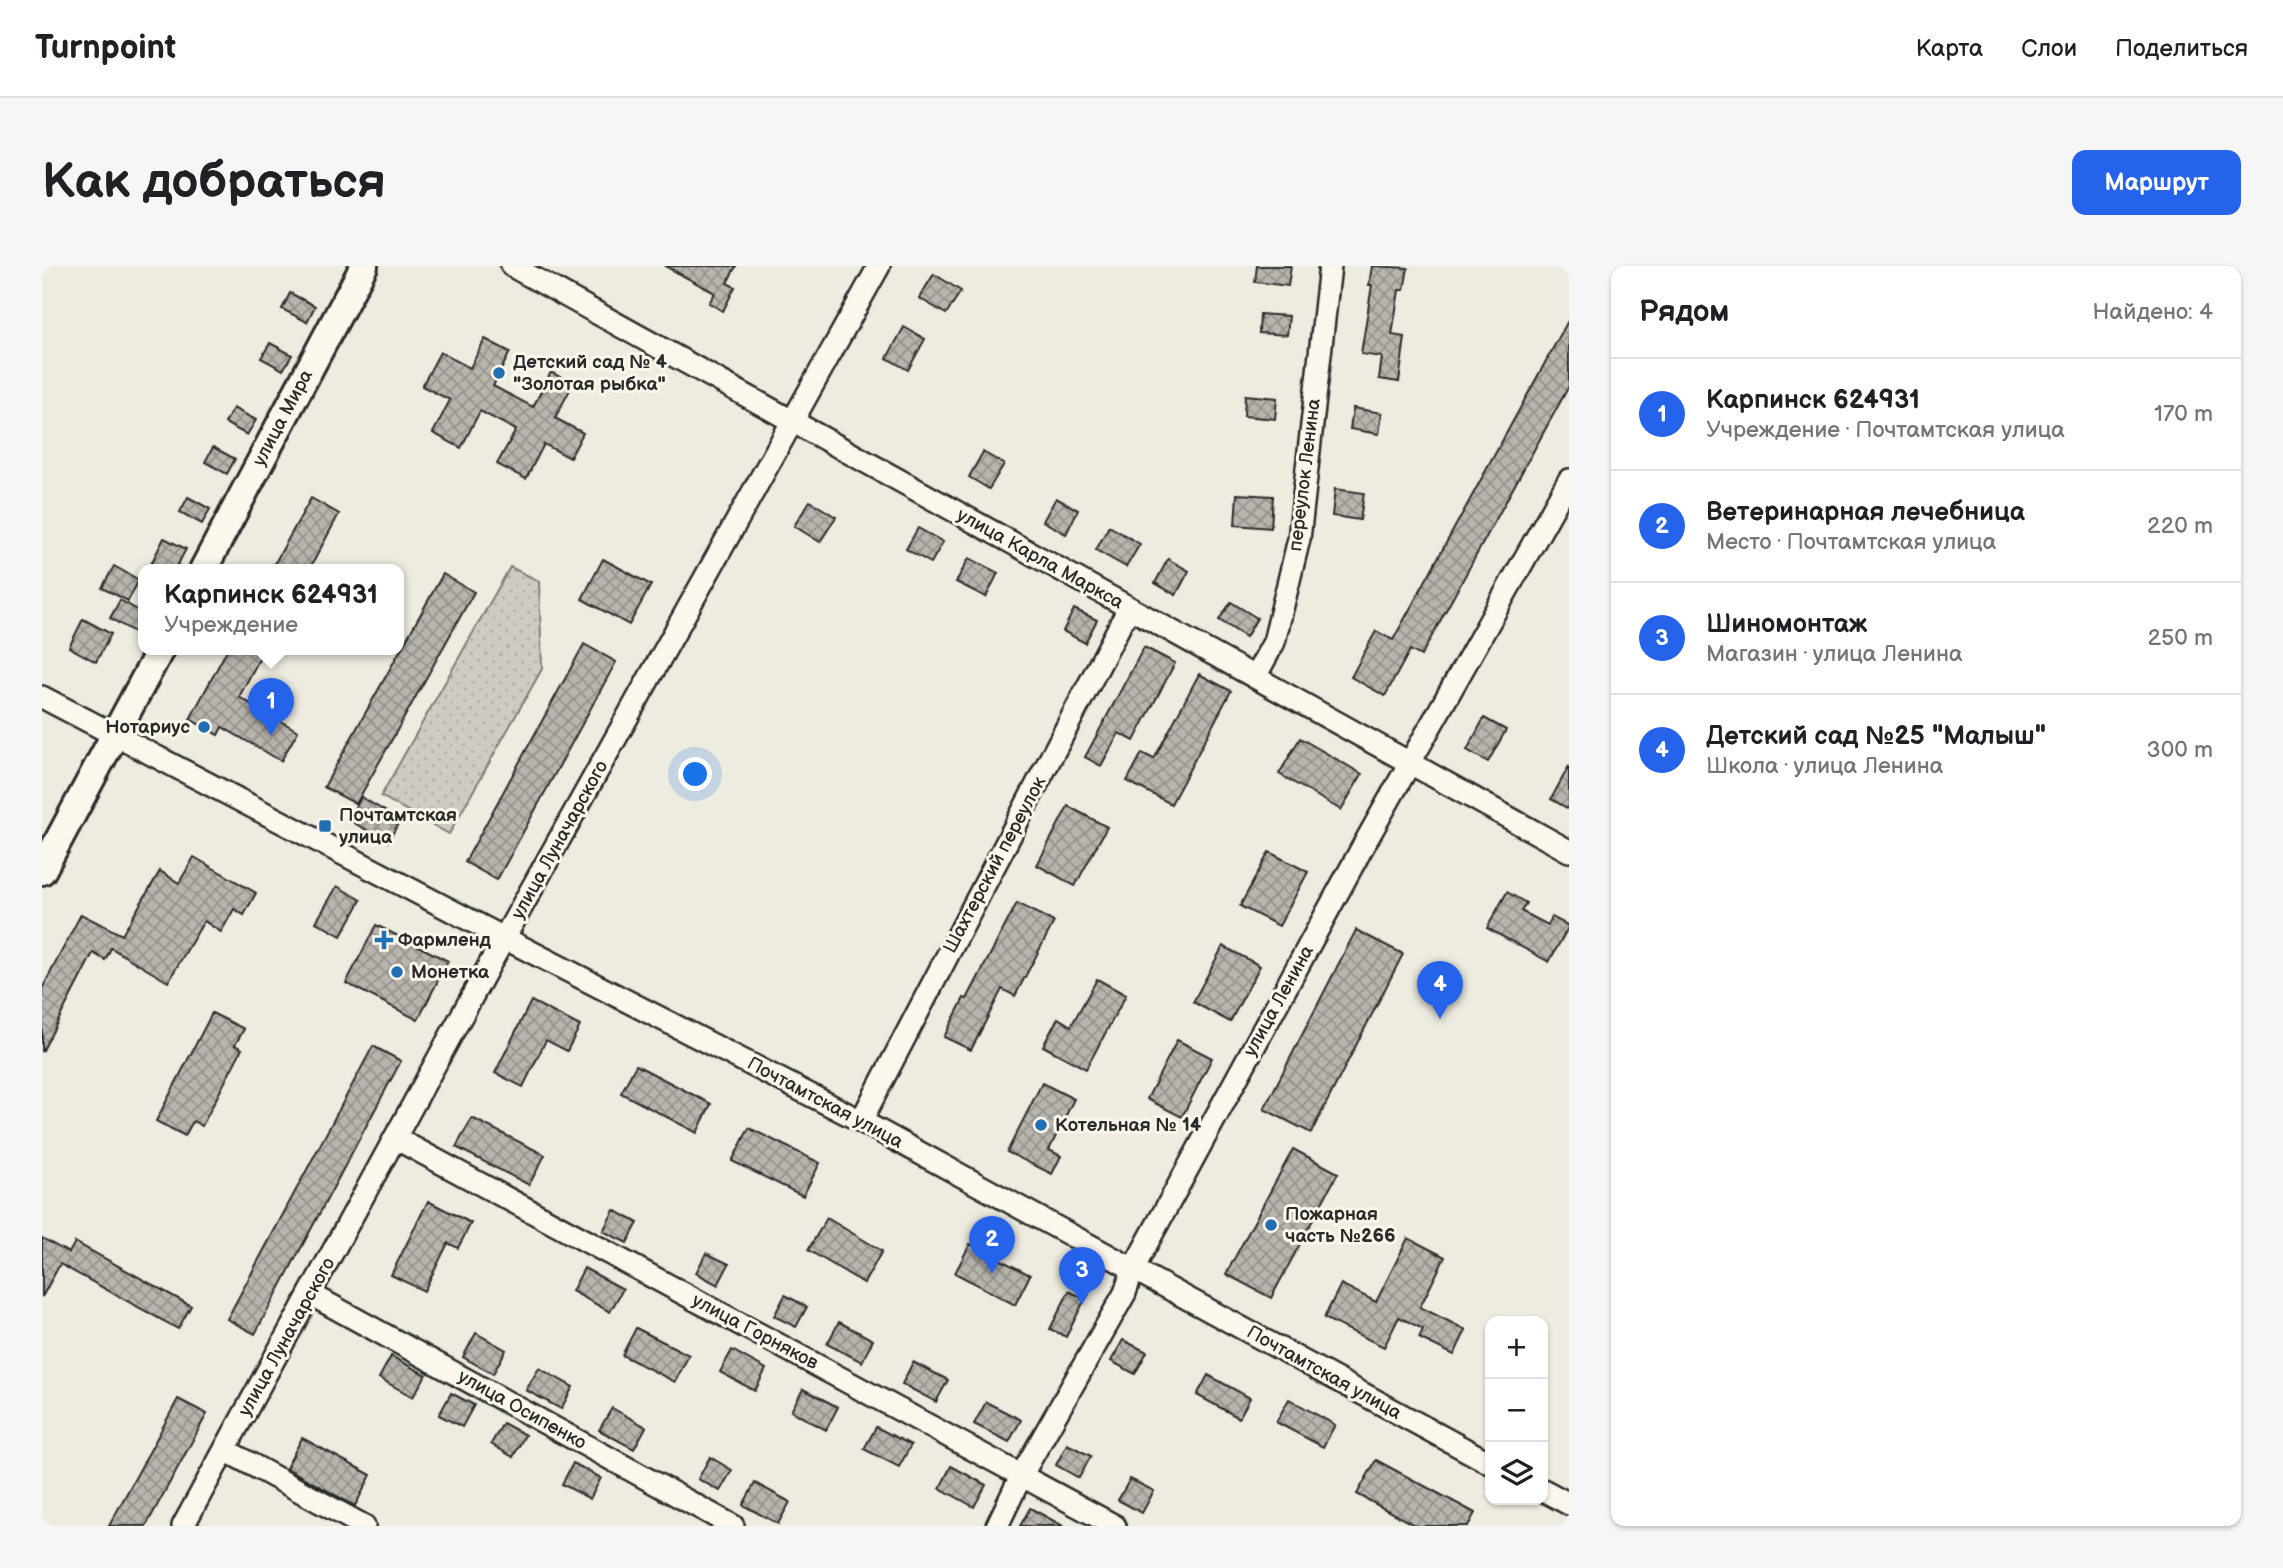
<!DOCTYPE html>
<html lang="ru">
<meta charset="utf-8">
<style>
body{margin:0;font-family:"Balsamiq Sans",sans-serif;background:#f6f6f6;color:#202124}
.controls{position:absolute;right:21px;bottom:21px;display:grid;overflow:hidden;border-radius:14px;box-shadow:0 2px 5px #0004}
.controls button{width:63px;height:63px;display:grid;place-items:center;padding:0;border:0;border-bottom:2px solid #e0e0e0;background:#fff;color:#202124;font:35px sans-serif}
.you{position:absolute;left:654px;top:509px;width:24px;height:24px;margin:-18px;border:5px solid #fff;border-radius:50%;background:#1a73e8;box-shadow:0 0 0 10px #1a73e833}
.badge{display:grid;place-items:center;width:46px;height:46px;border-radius:50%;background:#2563eb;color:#fff;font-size:23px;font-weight:700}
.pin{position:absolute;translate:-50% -58px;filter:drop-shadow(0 2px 4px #0008)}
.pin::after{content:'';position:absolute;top:37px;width:24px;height:21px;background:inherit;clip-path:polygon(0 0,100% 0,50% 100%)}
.popup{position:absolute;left:96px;top:298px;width:266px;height:91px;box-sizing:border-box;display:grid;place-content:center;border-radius:14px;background:#fff;filter:drop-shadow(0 2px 5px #0005);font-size:23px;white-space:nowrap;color:#757577}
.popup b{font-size:26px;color:#202124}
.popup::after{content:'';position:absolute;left:50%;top:100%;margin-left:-14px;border:14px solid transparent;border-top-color:#fff}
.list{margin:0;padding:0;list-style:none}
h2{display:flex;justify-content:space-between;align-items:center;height:91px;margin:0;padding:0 28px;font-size:30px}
h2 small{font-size:23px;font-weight:400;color:#757577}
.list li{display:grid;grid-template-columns:46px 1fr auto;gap:21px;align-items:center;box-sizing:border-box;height:112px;padding:0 28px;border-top:2px solid #e0e0e0}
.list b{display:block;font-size:26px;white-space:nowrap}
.list p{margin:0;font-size:23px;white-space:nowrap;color:#757577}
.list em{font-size:23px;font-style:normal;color:#757577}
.icon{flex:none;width:38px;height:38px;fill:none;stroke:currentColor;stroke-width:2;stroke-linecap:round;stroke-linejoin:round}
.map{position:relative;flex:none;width:1527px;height:1260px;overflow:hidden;border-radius:14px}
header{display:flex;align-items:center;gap:42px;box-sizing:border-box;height:98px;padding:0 35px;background:#fff;border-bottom:2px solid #e0e0e0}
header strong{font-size:33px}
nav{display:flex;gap:38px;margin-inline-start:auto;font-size:24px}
.intro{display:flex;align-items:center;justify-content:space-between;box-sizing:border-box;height:168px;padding:0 42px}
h1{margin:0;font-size:49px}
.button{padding:18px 32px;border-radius:14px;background:#2563eb;color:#fff;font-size:24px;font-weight:700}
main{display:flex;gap:42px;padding:0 42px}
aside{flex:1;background:#fff;border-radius:14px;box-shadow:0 2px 5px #0004}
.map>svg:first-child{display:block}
.park{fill:url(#park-dots);stroke:#7c7b76;stroke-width:2}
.building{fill:url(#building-cross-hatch);stroke:#2b2b2b;stroke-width:2}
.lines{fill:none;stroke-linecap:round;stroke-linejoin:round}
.minor-casing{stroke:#2b2b2b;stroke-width:26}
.major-casing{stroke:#2b2b2b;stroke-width:32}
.minor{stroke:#fbf7ec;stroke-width:21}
.major{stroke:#fbf7ec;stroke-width:26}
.poi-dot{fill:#1f6fb2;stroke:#fbf7ec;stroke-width:2.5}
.labels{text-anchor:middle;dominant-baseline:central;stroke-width:6;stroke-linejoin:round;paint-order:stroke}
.poi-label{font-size:19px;font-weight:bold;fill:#2b2b2b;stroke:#fbf7ec;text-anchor:start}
.street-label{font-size:19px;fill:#2b2b2b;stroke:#fbf7ec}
</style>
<header>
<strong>Turnpoint</strong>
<nav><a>Карта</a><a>Слои</a><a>Поделиться</a></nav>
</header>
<div class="intro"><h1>Как добраться</h1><a class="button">Маршрут</a></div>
<main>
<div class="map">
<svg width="1527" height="1260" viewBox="0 0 1527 1260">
<defs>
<pattern id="park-dots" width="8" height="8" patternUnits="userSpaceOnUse" patternTransform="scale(1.75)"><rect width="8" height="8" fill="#cecbc2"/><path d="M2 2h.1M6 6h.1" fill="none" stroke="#b1aea7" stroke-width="1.8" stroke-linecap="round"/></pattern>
<pattern id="building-cross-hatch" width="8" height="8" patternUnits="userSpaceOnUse" patternTransform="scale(1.75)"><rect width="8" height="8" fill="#b8b5ae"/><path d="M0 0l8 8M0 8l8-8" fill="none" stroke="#96938e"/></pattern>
</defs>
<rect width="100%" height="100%" fill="#eeebe0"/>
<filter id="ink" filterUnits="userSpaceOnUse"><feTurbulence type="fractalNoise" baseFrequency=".0143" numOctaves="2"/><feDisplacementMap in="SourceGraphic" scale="14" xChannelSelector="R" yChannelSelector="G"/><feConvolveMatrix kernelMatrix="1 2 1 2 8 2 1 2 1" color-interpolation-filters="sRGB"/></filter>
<g filter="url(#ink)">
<!-- park -->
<polygon class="park" points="468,301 497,315 500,403 407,568 339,530"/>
<!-- building -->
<g class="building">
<polygon points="623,0 694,0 685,17 693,21 681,45 667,37 673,27"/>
<polygon points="1215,0 1249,0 1246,20 1213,16"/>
<polygon points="1330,0 1366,2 1362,24 1357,24 1350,69 1363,71 1357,116 1337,113 1340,91 1319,88 1330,19 1327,19"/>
<polygon points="892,8 919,25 904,48 877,32"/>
<polygon points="248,27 273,40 265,56 240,43"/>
<polygon points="1218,48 1247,50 1245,69 1217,67"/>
<polygon points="1527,53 1527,120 1379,390 1368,384 1343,430 1309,411 1334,365 1351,374"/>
<polygon points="862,61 883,73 866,104 845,92"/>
<polygon points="443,73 468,86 451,120 491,141 509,106 531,118 513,152 541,167 528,192 502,178 484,213 455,198 474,164 438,145 419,182 391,167 408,134 380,120 398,86 428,102"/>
<polygon points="228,77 250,89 241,104 219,92"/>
<polygon points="1203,129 1235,132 1233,153 1202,150"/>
<polygon points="191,142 214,154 205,169 183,157"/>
<polygon points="1311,142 1340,147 1337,168 1308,163"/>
<polygon points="171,181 193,193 185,208 163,196"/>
<polygon points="941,186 962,198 947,223 927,211"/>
<polygon points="1293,223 1322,227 1318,254 1290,250"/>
<polygon points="1195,228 1231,230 1229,262 1193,259"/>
<polygon points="146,231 168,243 160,258 138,246"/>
<polygon points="269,232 297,248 267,304 229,304"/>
<polygon points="1014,232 1036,244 1024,268 1001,255"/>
<polygon points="768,235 794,251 778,276 752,260"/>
<polygon points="1067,260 1098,278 1084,301 1054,284"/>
<polygon points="876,262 901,276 889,297 864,283"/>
<polygon points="122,272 144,283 133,304 106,304"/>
<polygon points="927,292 956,307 944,331 914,316"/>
<polygon points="561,293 609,319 587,359 540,333"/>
<polygon points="1126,293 1147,305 1134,329 1113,317"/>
<polygon points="72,300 97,314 86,335 60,322"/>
<polygon points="401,308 432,326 314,538 282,521"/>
<polygon points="78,334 101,347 101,371 68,352"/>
<polygon points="1189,336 1215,352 1204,371 1177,354"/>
<polygon points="1032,343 1055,354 1043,377 1021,365"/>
<polygon points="41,353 69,368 54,396 27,381"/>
<polygon points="542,378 574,396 455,614 423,596"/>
<polygon points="1102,381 1133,397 1092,475 1077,467 1059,500 1043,491"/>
<polygon points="185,384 222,384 197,431 256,465 239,495 180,461 176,469 148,453"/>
<polygon points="1157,408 1189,425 1129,538 1085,515 1100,487 1112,493"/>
<polygon points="1442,452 1464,464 1446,496 1425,484"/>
<polygon points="1258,472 1320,508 1299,544 1237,508"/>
<polygon points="1527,500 1527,543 1509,533"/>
<polygon points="319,531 358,554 346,576 307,554"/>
<polygon points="1026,540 1065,561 1033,620 995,599"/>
<polygon points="1227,586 1266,606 1237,660 1198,640"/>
<polygon points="152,591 214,627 202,649 192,643 179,666 162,655 126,716 69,682 63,694 51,687 0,786 0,723 39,648 80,669 118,605 137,617"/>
<polygon points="295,620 319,634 299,670 274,656"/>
<polygon points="1465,626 1484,637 1479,645 1506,659 1510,651 1527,660 1507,696 1445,662"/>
<polygon points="975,637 1012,656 973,730 960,723 929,784 902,771 922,732 925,733"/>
<polygon points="334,659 406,695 376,754 304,717"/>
<polygon points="1314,664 1361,688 1269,867 1222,843"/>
<polygon points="1181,680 1218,700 1188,756 1151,736"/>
<polygon points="1055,713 1084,729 1044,803 1001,780 1016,752 1029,760"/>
<polygon points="489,735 538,760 525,785 504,774 481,821 453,807"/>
<polygon points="170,747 202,763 193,779 200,783 160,860 151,855 143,870 114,855"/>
<polygon points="1135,774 1170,792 1140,851 1105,833"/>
<polygon points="331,780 359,795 213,1068 185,1053"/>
<polygon points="594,799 669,838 655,867 579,827"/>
<polygon points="1000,817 1032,833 1007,884 1019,890 1010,908 965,886"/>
<polygon points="430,852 503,889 487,919 414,881"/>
<polygon points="707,862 778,897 761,930 690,895"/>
<polygon points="1251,883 1296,907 1229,1032 1184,1008"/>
<polygon points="386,935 429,957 416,982 406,977 382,1025 349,1009"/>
<polygon points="572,944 596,957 585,977 561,965"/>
<polygon points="785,952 840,985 822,1017 766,984"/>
<polygon points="0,972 27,987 33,976 149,1040 136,1063 18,998 0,1031"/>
<polygon points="1366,972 1403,991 1378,1041 1424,1064 1412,1089 1377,1072 1381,1063 1357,1051 1342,1081 1282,1052 1299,1018 1334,1036"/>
<polygon points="928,978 988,1009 973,1039 913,1007"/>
<polygon points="664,987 687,998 676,1019 654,1007"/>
<polygon points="542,1002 581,1023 568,1046 530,1025"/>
<polygon points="1027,1025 1043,1033 1024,1071 1008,1063"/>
<polygon points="743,1029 765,1041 754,1061 732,1050"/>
<polygon points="797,1056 831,1074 820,1096 785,1078"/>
<polygon points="594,1062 647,1089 633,1116 580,1089"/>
<polygon points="434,1067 464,1084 451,1108 421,1091"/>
<polygon points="1081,1074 1105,1086 1093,1108 1069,1095"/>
<polygon points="690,1084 724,1103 713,1125 678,1106"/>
<polygon points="349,1090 384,1109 371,1131 337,1112"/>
<polygon points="871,1096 906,1114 894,1136 860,1118"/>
<polygon points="497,1102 531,1121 519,1143 484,1124"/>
<polygon points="1166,1109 1208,1132 1197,1152 1155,1129"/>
<polygon points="761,1123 796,1141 784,1164 749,1145"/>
<polygon points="409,1127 432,1139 420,1161 397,1149"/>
<polygon points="136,1133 165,1148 104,1260 67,1260"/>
<polygon points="1247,1133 1293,1159 1281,1181 1234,1156"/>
<polygon points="944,1136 979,1154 967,1176 932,1158"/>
<polygon points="570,1142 604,1161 592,1183 557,1164"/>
<polygon points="461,1157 483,1169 471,1191 449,1178"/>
<polygon points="834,1161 869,1179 857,1201 822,1183"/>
<polygon points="260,1172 329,1209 313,1240 244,1202"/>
<polygon points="1025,1178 1049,1190 1037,1212 1014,1199"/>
<polygon points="668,1191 690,1204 678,1225 656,1213"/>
<polygon points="1334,1194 1433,1247 1426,1260 1374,1260 1315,1228"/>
<polygon points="531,1197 559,1212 548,1233 520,1218"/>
<polygon points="909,1200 944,1219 932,1241 898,1222"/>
<polygon points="1088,1213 1112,1225 1100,1247 1076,1234"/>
<polygon points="713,1217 748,1236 736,1258 701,1239"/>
<polygon points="988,1242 1021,1260 978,1260"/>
</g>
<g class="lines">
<defs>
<g id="minor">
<polyline points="470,0 1527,585"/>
<polyline points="1213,411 1232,376 1257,273 1288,0"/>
<polyline points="0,431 464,673 819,855 1448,1197"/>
<polyline points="819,855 1087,342"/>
<polyline points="353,872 1073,1260"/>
<polyline points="268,1028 691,1260"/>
<polyline points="183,1184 322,1260"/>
<polyline points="1501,1224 1527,1238"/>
<polyline points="141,1260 450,694 837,0"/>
<polyline points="955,1260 979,1210 1083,1027 1091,1003 1320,582 1527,214"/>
</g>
<g id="major">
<polyline points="161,304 322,0"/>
<polyline points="0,605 118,384"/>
</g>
</defs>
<!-- minor casing -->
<use href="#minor" class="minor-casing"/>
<!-- major casing -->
<use href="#major" class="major-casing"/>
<!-- minor -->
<use href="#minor" class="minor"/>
<!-- major -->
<use href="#major" class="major"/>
</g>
</g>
<!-- markers -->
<g class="poi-dot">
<circle cx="457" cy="107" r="7"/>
<circle cx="162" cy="461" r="7"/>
<rect x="276" y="553" width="14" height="14" rx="3.5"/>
<path d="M338.5 663.5h7v7h7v7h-7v7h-7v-7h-7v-7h7z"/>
<circle cx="355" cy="706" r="7"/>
<circle cx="999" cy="859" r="7"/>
<circle cx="1229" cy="959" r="7"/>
</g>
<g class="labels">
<!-- poi labels -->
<g class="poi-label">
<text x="471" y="96">Детский сад № 4<tspan x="471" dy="22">"Золотая рыбка"</tspan></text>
<text x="148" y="461" text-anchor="end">Нотариус</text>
<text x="297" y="549">Почтамтская<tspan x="297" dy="22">улица</tspan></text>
<text x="356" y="674">Фармленд</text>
<text x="369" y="706">Монетка</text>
<text x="1013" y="859">Котельная № 14</text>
<text x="1243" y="948">Пожарная<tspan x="1243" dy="22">часть №266</tspan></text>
</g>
<!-- street labels -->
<g class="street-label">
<text transform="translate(241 152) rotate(-62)">улица Мира</text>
<text transform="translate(1263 209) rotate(-83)">переулок Ленина</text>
<text transform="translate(998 293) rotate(29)">улица Карла Маркса</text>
<text transform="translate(518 574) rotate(-61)">улица Луначарского</text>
<text transform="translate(953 599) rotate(-62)">Шахтерский переулок</text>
<text transform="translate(1237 735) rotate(-61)">улица Ленина</text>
<text transform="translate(783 837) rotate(28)">Почтамтская улица</text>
<text transform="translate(713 1066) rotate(28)">улица Горняков</text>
<text transform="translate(245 1071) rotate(-61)">улица Луначарского</text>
<text transform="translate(1282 1107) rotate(29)">Почтамтская улица</text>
<text transform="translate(480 1144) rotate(29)">улица Осипенко</text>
</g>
</g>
</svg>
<div class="controls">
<button>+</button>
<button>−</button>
<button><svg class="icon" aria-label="layers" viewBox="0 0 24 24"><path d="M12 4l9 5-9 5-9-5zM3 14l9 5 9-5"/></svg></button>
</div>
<div class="you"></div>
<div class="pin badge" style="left:229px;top:470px">1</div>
<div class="popup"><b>Карпинск 624931</b>Учреждение</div>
<div class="pin badge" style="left:950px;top:1008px">2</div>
<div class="pin badge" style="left:1040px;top:1039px">3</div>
<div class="pin badge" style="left:1398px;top:753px">4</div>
</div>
<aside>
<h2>Рядом<small>Найдено: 4</small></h2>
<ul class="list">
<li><span class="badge">1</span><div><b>Карпинск 624931</b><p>Учреждение · Почтамтская улица</p></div><em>170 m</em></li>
<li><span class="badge">2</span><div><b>Ветеринарная лечебница</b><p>Место · Почтамтская улица</p></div><em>220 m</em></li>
<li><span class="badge">3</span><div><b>Шиномонтаж</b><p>Магазин · улица Ленина</p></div><em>250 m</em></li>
<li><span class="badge">4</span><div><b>Детский сад №25 &quot;Малыш&quot;</b><p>Школа · улица Ленина</p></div><em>300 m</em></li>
</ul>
</aside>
</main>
